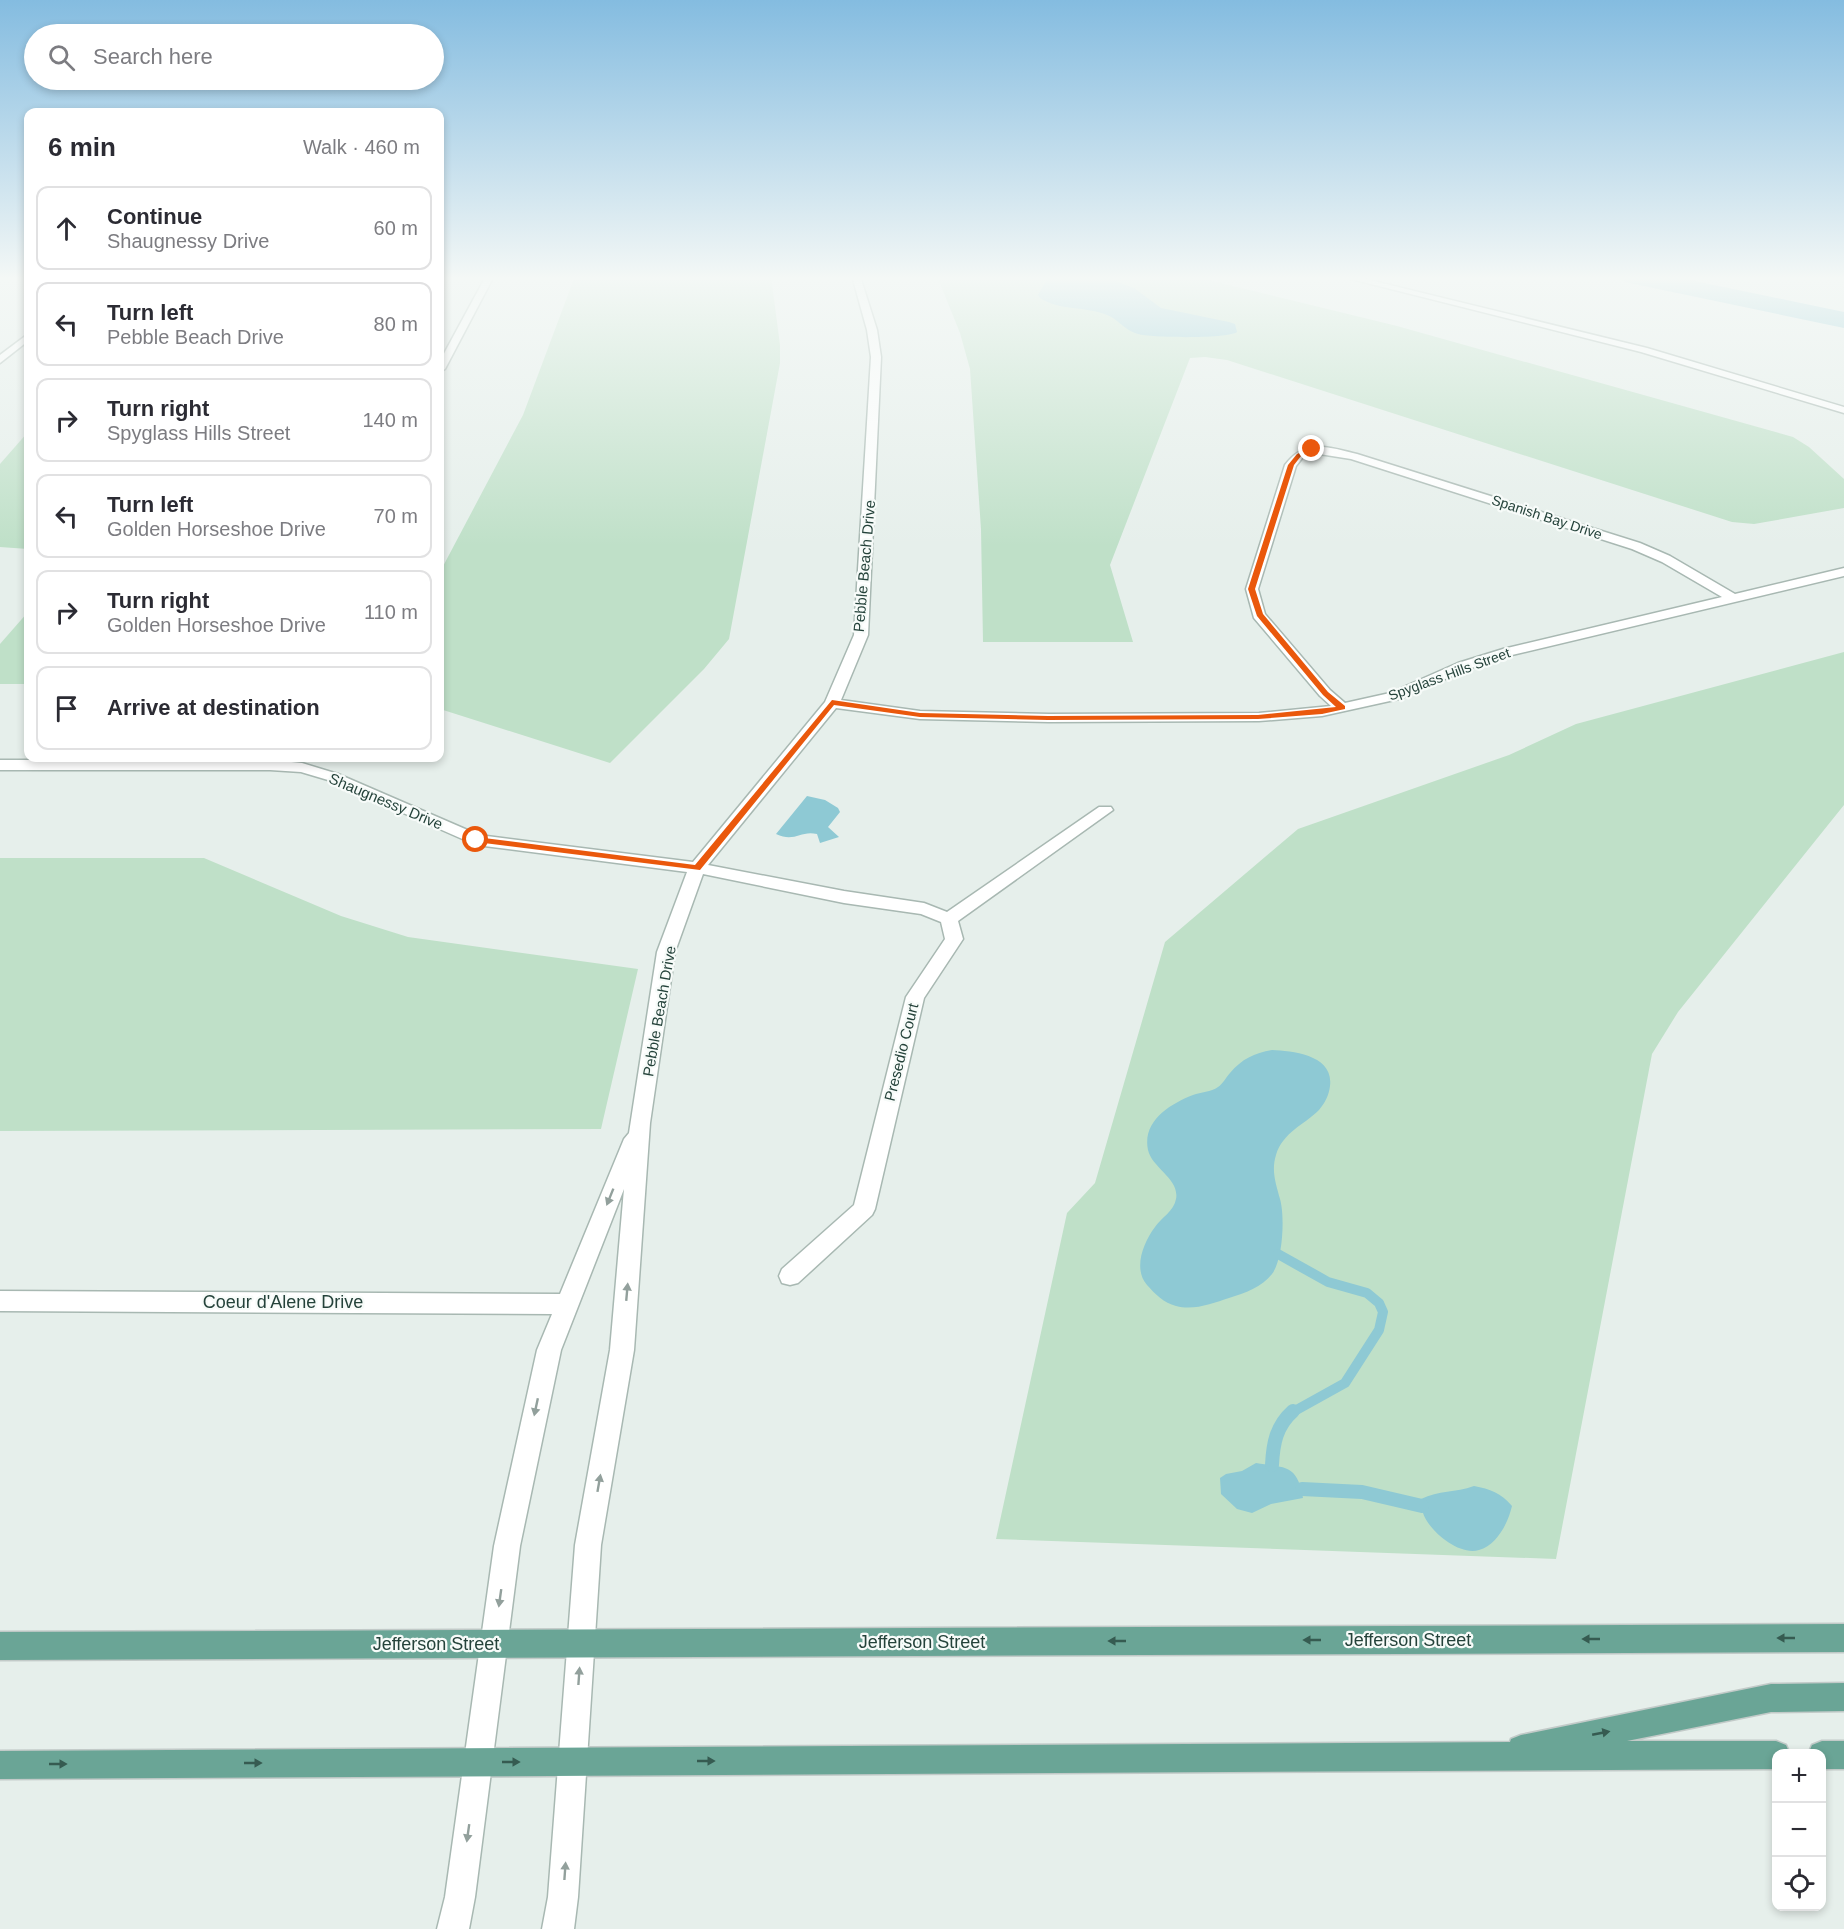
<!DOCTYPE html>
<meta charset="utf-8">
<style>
body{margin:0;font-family:Arial,sans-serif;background:#f2f2f3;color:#2b2b33}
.controls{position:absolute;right:18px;bottom:18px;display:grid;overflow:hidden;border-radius:12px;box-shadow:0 3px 9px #0003}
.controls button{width:54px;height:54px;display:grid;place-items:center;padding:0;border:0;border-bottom:2px solid #e1e1e2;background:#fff;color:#2b2b33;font:30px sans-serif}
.stop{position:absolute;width:18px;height:18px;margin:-14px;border:4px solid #ea580c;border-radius:50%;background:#fff}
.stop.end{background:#ea580c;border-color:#fff;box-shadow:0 2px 6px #0008}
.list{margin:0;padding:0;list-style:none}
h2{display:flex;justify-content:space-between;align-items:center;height:78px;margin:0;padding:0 24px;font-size:26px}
h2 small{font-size:20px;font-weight:400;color:#7c7c81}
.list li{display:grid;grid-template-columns:39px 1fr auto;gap:18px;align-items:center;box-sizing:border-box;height:84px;margin:0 12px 12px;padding:0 12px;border:2px solid #e1e1e2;border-radius:12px}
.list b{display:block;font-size:22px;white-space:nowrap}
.list p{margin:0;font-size:20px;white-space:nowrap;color:#7c7c81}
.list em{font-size:20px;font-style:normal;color:#7c7c81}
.icon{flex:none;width:33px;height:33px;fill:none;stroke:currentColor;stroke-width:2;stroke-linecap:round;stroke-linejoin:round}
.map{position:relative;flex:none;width:1844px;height:1929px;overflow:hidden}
.search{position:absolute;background:#fff;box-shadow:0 3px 9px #0003;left:24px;top:24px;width:420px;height:66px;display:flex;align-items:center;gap:15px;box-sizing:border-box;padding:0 21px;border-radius:33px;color:#7c7c81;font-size:22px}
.panel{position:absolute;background:#fff;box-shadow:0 3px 9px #0003;left:24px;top:108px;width:420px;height:654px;border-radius:12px}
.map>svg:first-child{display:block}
.green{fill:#bfe0c8}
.water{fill:#8ec9d4}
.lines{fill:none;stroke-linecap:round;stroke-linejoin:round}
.stream-far1{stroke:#8ec9d4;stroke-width:10}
.stream{stroke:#8ec9d4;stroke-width:14}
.river{fill:#8ec9d4;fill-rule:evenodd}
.street-casing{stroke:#a8b8b2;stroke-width:3}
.primary-casing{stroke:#c2cac8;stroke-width:3}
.street{fill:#fff;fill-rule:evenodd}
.primary{fill:#6aa596;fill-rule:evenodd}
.oneway{fill:#92a09c}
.oneway2{fill:#365b51}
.route{fill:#ea580c}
.labels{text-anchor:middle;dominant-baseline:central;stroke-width:4.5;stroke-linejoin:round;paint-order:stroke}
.far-street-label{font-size:14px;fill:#24423a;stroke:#f7fbf9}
.street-label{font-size:15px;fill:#24423a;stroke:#f7fbf9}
.near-street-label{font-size:18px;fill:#24423a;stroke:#f7fbf9}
</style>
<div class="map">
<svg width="1844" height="1929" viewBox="0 0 1844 1929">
<rect width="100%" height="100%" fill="#e6efeb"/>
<!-- green -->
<g class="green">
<polygon points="575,276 771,276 780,345 780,363 729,639 704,669 610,763 440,709 440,572 523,415"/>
<polygon points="937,276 1192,276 1397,326 1793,437 1809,447 1844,479 1844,508 1754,524 1732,522 1227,360 1205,357 1190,358 1110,565 1133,642 983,642 981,529 970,369 960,333"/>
<polygon points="28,432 28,549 0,547 0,464"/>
<polygon points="28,612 28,684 0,684 0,644"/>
<polygon points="1844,652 1844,805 1678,1012 1652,1054 1556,1559 996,1539 1067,1213 1095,1183 1165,942 1298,829 1509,755 1576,724"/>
<polygon points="0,858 204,858 341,916 408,937 638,969 601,1129 0,1131"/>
</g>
<!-- water -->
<g class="water">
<path d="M1049,276H1101L1134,288L1161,308L1229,322L1235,324L1237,332C1228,339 1151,338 1138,334C1124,330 1118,319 1107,315C1086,306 1060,311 1040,298L1038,295Z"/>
<path d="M807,796L825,800L838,808L840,812L828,827L839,837L820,843L817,834C800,830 795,843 776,834Z"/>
<path d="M1272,1050C1293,1051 1334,1055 1330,1086C1329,1095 1325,1103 1319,1110C1304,1125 1283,1132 1276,1155C1271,1171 1276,1184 1280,1199C1285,1216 1283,1260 1272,1274C1262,1287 1245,1293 1229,1298C1213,1303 1194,1311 1176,1306C1164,1303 1155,1294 1147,1285C1133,1269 1143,1243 1155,1227C1161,1218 1174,1211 1176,1199C1180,1179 1152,1168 1148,1150C1142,1121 1170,1104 1193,1095C1201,1092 1211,1092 1218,1087C1223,1084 1226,1077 1230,1073C1242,1059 1254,1053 1272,1050Z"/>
<path d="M1256,1463C1286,1468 1297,1464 1303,1498L1271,1504L1252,1513L1237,1509L1221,1494L1220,1478L1226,1474L1242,1471Z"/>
<path d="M1474,1486C1490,1489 1501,1493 1512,1506C1508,1523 1497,1545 1479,1550C1459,1556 1429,1531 1423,1513C1422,1509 1421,1504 1421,1499C1439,1490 1455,1493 1474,1486Z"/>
</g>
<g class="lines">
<!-- stream-far1 -->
<polyline class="stream-far1" points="1278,1254 1328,1282 1367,1293 1379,1303 1383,1312 1379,1330 1345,1383 1291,1413"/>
<!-- stream -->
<g class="stream">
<path d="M1272,1465C1273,1444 1276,1426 1293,1411"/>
<polyline points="1302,1489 1362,1492 1422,1506"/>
</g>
<!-- river -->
<polygon class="river" points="1621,276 1671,276 1844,312 1844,328 1634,284 1625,282"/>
<defs>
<g id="street">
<polygon points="486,276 494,276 445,369 440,372 440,361"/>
<path d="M852,276H860L877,330L881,357L868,635L841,700L920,711L1049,714L1259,713L1331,706L1320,696L1254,618L1246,589L1285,465C1305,438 1328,447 1357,454L1640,543L1670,556L1735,594L1844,568V576L1512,655L1468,669L1399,699L1322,716L1259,721L1049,722L920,719L836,708L708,865L844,891L924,903L947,912L1099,807H1111L1113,810L958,921L963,939L924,998L875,1209L872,1215L798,1283L790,1285L782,1283L779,1276L782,1269L854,1205L906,997L945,939L941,922L921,914L844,903L703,874L675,952L650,1123L634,1350L601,1545L578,1897L574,1929H542L548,1897L575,1545L610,1350L624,1189L561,1350L520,1546L475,1897L469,1929H437L445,1897L494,1546L537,1350L552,1314L0,1311V1291L560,1294L624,1139L629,1133L657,952L687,872L476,845L328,780L301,772L270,770H0V760H270L302,763L338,774L479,835L693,862L825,702L854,635L871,357L867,330ZM1313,453L1351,459L1632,549L1662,562L1722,597L1503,649L1458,663L1390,693L1345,703L1330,690L1265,614L1258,589L1296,466L1303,457Z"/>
<polygon points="1339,276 1353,276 1647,348 1844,407 1844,413 1641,352"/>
<polygon points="28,334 28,341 0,363 0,355"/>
</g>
<g id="primary">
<polygon points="1844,1624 1844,1652 0,1660 0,1632"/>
<polygon points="1844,1683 1844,1711 1771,1712 1627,1741 1776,1741 1786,1745 1790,1754 1776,1754 1776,1769 0,1779 0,1751 1510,1742 1511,1739 1521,1735 1771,1684"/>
<polygon points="1822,1741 1844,1741 1844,1769 1822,1769 1822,1754 1808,1754 1812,1745"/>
</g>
</defs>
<!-- street casing -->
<use href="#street" class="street-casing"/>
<!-- primary casing -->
<use href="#primary" class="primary-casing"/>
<!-- street -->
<use href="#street" class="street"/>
<!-- primary -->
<use href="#primary" class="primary"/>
</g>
<!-- one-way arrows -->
<defs><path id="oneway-solid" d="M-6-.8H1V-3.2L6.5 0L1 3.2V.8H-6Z" transform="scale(1.5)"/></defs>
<g class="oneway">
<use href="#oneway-solid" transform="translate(610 1197) rotate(112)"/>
<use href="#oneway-solid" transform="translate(627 1292) rotate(-85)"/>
<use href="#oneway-solid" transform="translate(536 1407) rotate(102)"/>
<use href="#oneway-solid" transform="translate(599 1483) rotate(-80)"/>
<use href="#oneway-solid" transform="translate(500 1598) rotate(98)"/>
<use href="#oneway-solid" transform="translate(579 1676) rotate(-86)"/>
<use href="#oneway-solid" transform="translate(468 1833) rotate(98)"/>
<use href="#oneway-solid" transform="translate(565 1871) rotate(-86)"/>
</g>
<g class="oneway2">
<use href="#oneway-solid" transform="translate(1786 1638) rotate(180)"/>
<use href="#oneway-solid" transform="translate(1591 1639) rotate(180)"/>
<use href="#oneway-solid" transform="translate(1312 1640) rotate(180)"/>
<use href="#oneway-solid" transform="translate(1117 1641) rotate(180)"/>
<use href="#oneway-solid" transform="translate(1601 1733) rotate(-11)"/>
<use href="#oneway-solid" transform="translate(706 1761)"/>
<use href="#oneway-solid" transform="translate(511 1762)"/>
<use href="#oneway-solid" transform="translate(253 1763)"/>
<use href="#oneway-solid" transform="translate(58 1764)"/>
</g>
<!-- sky -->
<linearGradient id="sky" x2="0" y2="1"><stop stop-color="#84bce0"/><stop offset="0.51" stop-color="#f4f8f6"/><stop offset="1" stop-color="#f4f8f6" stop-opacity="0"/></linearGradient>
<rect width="1844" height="546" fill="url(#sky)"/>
<!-- route -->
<polygon class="route" points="1310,448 1315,449 1301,456 1294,465 1255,589 1263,614 1328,692 1345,706 1345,709 1322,714 1258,719 1048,720 920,717 834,705 700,870 476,842 472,840 476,837 695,865 832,700 920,713 1048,716 1258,715 1336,707 1323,695 1257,616 1248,589 1288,465 1297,454"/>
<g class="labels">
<!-- far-street labels -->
<g class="far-street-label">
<text transform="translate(1547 517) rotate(18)">Spanish Bay Drive</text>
<text transform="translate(1449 674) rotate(-20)">Spyglass Hills Street</text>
</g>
<!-- street labels -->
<g class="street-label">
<text transform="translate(864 566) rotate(-85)">Pebble Beach Drive</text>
<text transform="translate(386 801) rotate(23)">Shaugnessy Drive</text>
<text transform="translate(659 1011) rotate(-80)">Pebble Beach Drive</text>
<text transform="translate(901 1052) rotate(-76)">Presedio Court</text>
</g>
<!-- near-street labels -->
<g class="near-street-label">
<text x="283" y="1302">Coeur d'Alene Drive</text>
<text x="1408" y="1640">Jefferson Street</text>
<text x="922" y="1642">Jefferson Street</text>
<text x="436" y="1644">Jefferson Street</text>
</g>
</g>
</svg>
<div class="controls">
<button>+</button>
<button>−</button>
<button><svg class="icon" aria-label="locate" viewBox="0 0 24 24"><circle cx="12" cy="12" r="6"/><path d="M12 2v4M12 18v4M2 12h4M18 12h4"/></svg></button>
</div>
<div class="stop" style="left:476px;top:840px"></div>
<div class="stop end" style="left:1312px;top:449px"></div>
<div class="search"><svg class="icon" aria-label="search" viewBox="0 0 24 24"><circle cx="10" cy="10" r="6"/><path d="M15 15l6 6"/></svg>Search here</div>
<section class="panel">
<h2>6 min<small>Walk · 460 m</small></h2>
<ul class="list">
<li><svg class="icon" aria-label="ahead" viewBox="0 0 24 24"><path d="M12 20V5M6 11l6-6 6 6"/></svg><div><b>Continue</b><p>Shaugnessy Drive</p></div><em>60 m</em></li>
<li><svg class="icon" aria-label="left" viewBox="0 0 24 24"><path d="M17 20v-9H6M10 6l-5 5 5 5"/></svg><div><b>Turn left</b><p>Pebble Beach Drive</p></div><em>80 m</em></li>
<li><svg class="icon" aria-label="right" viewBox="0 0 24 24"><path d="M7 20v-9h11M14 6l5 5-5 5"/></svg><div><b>Turn right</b><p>Spyglass Hills Street</p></div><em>140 m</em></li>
<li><svg class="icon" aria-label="left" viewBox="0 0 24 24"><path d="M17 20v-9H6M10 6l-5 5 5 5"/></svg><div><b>Turn left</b><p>Golden Horseshoe Drive</p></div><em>70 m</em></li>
<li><svg class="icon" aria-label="right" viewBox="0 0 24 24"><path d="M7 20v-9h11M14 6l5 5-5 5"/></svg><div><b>Turn right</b><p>Golden Horseshoe Drive</p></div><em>110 m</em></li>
<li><svg class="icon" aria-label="arrive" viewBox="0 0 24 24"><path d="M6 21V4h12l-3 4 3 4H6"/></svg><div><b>Arrive at destination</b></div></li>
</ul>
</section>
</div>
